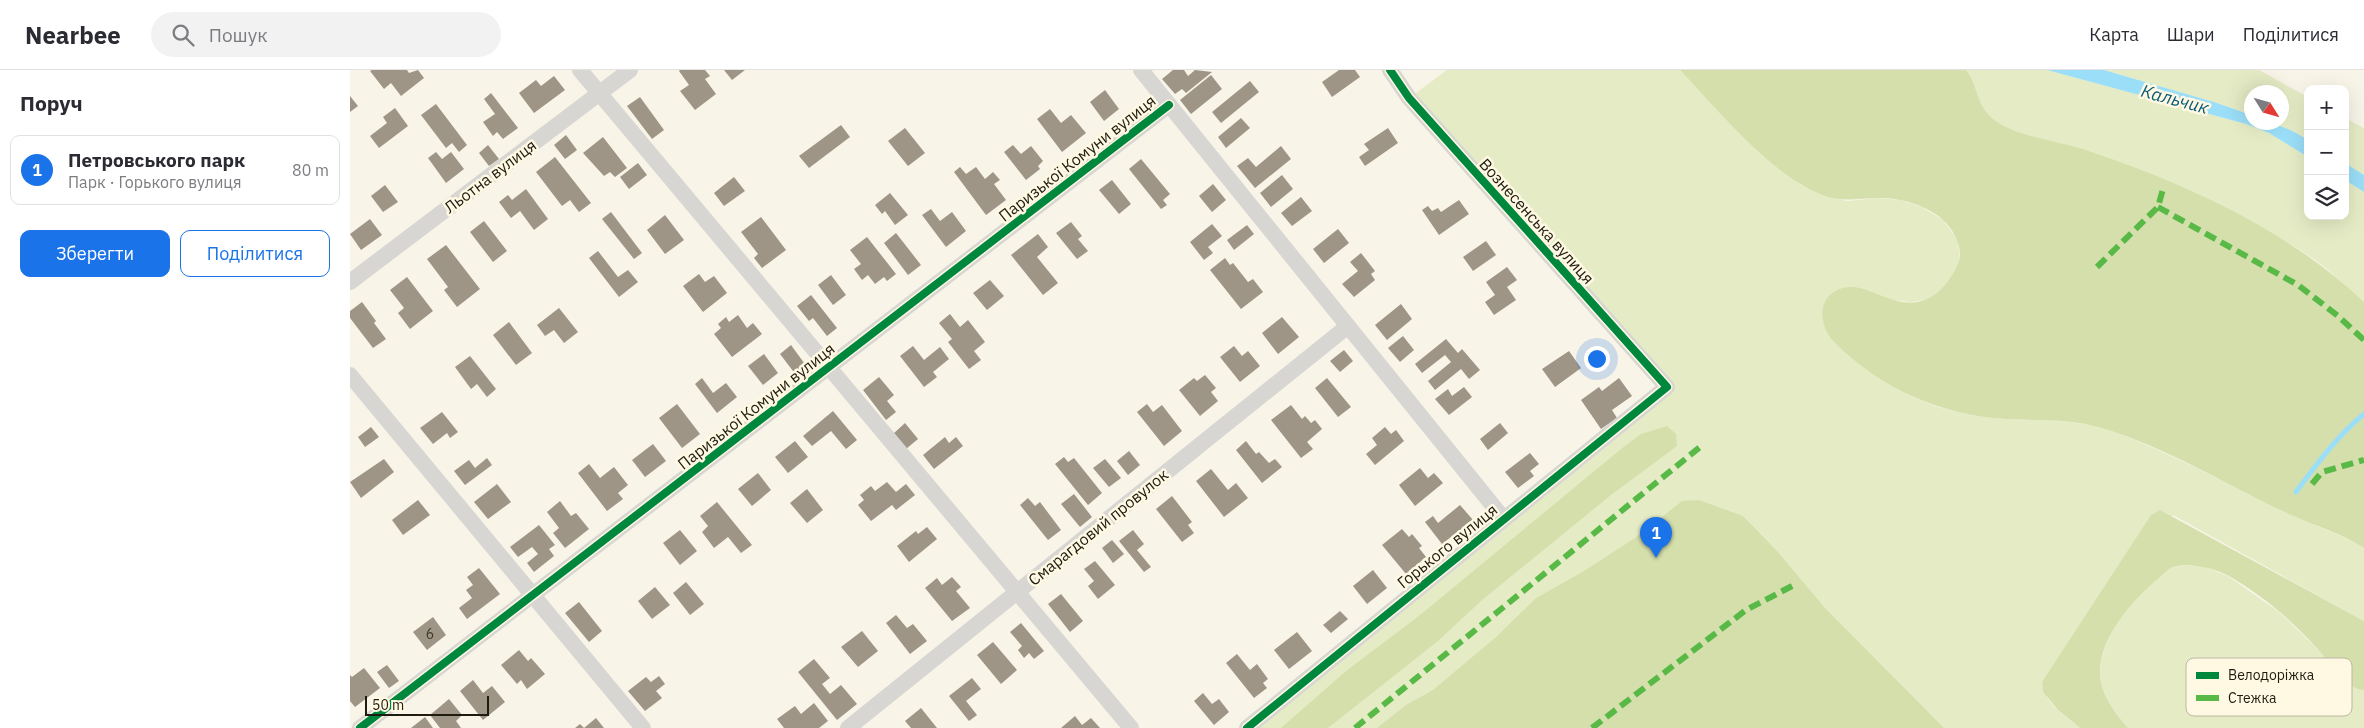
<!DOCTYPE html>
<html lang="uk">
<meta charset="utf-8">
<style>
body{margin:0;font-family:"IBM Plex Sans",sans-serif;background:#f2f2f3;color:#2b2b33}
.controls{position:absolute;right:15px;top:15px;display:grid;overflow:hidden;border-radius:10px;box-shadow:0 5px 20px #0002}
.controls button{width:45px;height:45px;display:grid;place-items:center;padding:0;border:0;border-bottom:1px solid #e1e1e2;background:#fff;color:#2b2b33;font:25px sans-serif}
.compass{position:absolute;left:1894px;top:15px;width:45px;height:45px;border-radius:50%;background:#fff;box-shadow:0 5px 20px #0002;rotate:127deg}
.scale{position:absolute;left:15px;bottom:12px;width:124px;box-sizing:border-box;padding-left:5px;border:2px solid #1e1b11;border-top:0;font-size:14px;line-height:18px;white-space:nowrap;color:#1e1b11;-webkit-text-stroke:4px #fff8e2;paint-order:stroke}
.you{position:absolute;left:1246px;top:288px;width:18px;height:18px;margin:-12px;border:4px solid #fff;border-radius:50%;background:#1a73e8;box-shadow:0 0 0 8px #1a73e833}
.badge{display:grid;place-items:center;width:32px;height:32px;border-radius:50%;background:#1a73e8;color:#fff;font-size:16px;font-weight:700}
.pin{position:absolute;translate:-50% -41px;filter:drop-shadow(0 1px 2px #0008)}
.pin::after{content:'';position:absolute;top:26px;width:18px;height:15px;background:inherit;clip-path:polygon(0 0,100% 0,50% 100%)}
.list{margin:0;padding:0;list-style:none}
h2{display:flex;justify-content:space-between;align-items:center;height:65px;margin:0;padding:0 20px;font-size:21px}
h2 small{font-size:16px;font-weight:400;color:#7c7c81}
.list li{display:grid;grid-template-columns:32px 1fr auto;gap:15px;align-items:center;box-sizing:border-box;height:70px;margin:0 10px 10px;padding:0 10px;border:1px solid #e1e1e2;border-radius:10px}
.list b{display:block;font-size:19px;white-space:nowrap}
.list p{margin:0;font-size:16px;white-space:nowrap;color:#7c7c81}
.list em{font-size:16px;font-style:normal;color:#7c7c81}
.actions{display:flex;gap:10px;padding:15px 20px}
.actions a{flex:1;padding:11px 0;border:1px solid #1a73e8;border-radius:10px;text-align:center;font-size:18px;color:#1a73e8}
.actions .main{background:#1a73e8;color:#fff}
.icon{flex:none;width:28px;height:28px;fill:none;stroke:currentColor;stroke-width:2;stroke-linecap:round;stroke-linejoin:round}
.map{position:relative;flex:none;width:2014px;height:658px;overflow:hidden}
header{display:flex;align-items:center;gap:30px;box-sizing:border-box;height:70px;padding:0 25px;background:#fff;border-bottom:1px solid #e1e1e2}
header strong{font-size:24px}
nav{display:flex;gap:28px;margin-inline-start:auto;font-size:18px}
.search{width:350px;height:45px;background:#f2f2f3;display:flex;align-items:center;gap:12px;box-sizing:border-box;padding:0 18px;border-radius:28px;color:#7c7c81;font-size:19px}
main{display:flex}
aside{flex:1;background:#fff}
.map>svg:first-child{display:block}
.green{fill:#e5ecc5}
.forest{fill:#d5dfac}
.water{fill:#9bdef7}
.lines{fill:none;stroke-linecap:round;stroke-linejoin:round}
.stream{stroke:#9bdef7;stroke-width:5}
.building{fill:#9f9586}
.minor{stroke:#d8d6d3;stroke-width:16}
.quiet{stroke:#58b947;stroke-width:6;stroke-dasharray:12 6;stroke-linecap:butt}
.cycleway-casing{stroke:#fff8e2;stroke-width:11}
.cycleway{stroke:#00873e;stroke-width:8}
.labels{text-anchor:middle;dominant-baseline:central;stroke-width:5;stroke-linejoin:round;paint-order:stroke}
.number-label{font-size:14px;fill:#3e3a2e}
.street-label{font-size:16px;fill:#1e1b11;stroke:#fff8e2}
.water-label{font-size:18px;font-style:italic;fill:#0a5d78;stroke:#fff8e2}
.key{fill:#fff8e2;stroke:#bcb6a3;stroke-width:1}
.key-label{font-size:14px;fill:#1e1b11}
</style>
<header>
<strong>Nearbee</strong>
<div class="search"><svg class="icon" aria-label="search" viewBox="0 0 24 24"><circle cx="10" cy="10" r="6"/><path d="M15 15l6 6"/></svg>Пошук</div>
<nav><a>Карта</a><a>Шари</a><a>Поділитися</a></nav>
</header>
<main>
<aside>
<h2>Поруч<small></small></h2>
<ul class="list">
<li><span class="badge">1</span><div><b>Петровського парк</b><p>Парк · Горького вулиця</p></div><em>80 m</em></li>
</ul>
<div class="actions"><a class="main">Зберегти</a><a>Поділитися</a></div>
</aside>
<div class="map">
<svg width="2014" height="658" viewBox="0 0 2014 658">
<rect width="100%" height="100%" fill="#f9f4e8"/>
<!-- green -->
<g class="green">
<path d="M1097,0H1330L1403,75L1451,115L1474,126L1497,131L1528,128L1550,130L1572,137L1593,150L1608,170L1610,192L1598,214L1581,229L1561,232L1542,230L1519,221L1482,270C1535,319 1584,345 1656,349C1688,351 1719,349 1750,357C1770,363 1790,372 1810,381C1853,400 1895,423 1939,444C1964,456 1990,463 2014,478V551L1823,445L1692,612C1693,632 1715,646 1730,658H897L1316,317L1059,28Z"/>
<path d="M1616,0H1697L1896,54L1919,63L1958,87V146H1995V110L2014,122V232C1997,217 1980,200 1962,188C1896,143 1821,113 1747,84C1719,73 1669,68 1646,51C1624,35 1630,17 1616,0Z"/>
<polygon points="1754,0 1909,0 1958,27 1958,70 1942,61 1921,53 1932,52 1932,22 1902,22 1901,45 1864,32"/>
<polygon points="1995,48 2014,58 2014,105 1995,93"/>
<path d="M1850,495L1878,506L1929,542L2011,620H2014V658H1778C1766,644 1751,624 1750,605C1749,567 1789,518 1819,499C1827,495 1841,496 1850,495Z"/>
</g>
<!-- forest -->
<g class="forest">
<path d="M1330,0H1616C1630,17 1624,35 1646,51C1668,67 1710,71 1736,80C1834,113 1939,160 2014,232V478C1991,463 1965,456 1941,445C1878,416 1818,378 1752,358C1720,348 1688,351 1655,349C1590,345 1532,319 1485,273C1466,254 1467,220 1499,217C1512,216 1526,224 1538,228C1571,241 1593,225 1607,196C1615,181 1605,161 1593,150C1577,135 1550,128 1529,128C1509,128 1492,133 1472,125C1421,105 1368,40 1330,0Z"/>
<polygon points="1317,356 1326,364 1327,376 1261,425 1131,531 1088,571 978,658 931,658 996,601 1070,545 1271,379 1291,364"/>
<polygon points="1349,430 1393,446 1426,480 1475,538 1594,658 1027,658 1056,635 1083,620 1146,567 1186,528 1234,501 1288,466 1332,431"/>
<path d="M1810,440L2014,551V620C1999,619 1988,603 1979,592C1952,559 1917,528 1879,506C1865,498 1836,491 1821,498C1817,500 1812,505 1809,508C1783,529 1748,569 1750,605C1751,625 1766,644 1778,658H1730L1708,640L1693,622L1692,612L1801,445Z"/>
</g>
<!-- water -->
<g class="water">
<path d="M1697,0H1754L1864,32L1901,45L1902,52C1925,52 1938,58 1958,70V87L1919,63L1896,54Z"/>
<polygon points="1995,93 2014,105 2014,122 1995,110"/>
</g>
<g class="lines">
<!-- stream -->
<path class="stream" d="M1946,422C1966,395 1988,365 2014,344"/>
</g>
<!-- building -->
<g class="building">
<polygon points="22,0 57,0 59,3 68,0 74,8 51,26 41,13 34,19 20,1"/>
<polygon points="330,0 355,0 360,6 355,9 366,24 345,40 330,21 339,15 329,1"/>
<polygon points="374,0 395,0 382,10"/>
<polygon points="823,0 834,0 838,6 845,0 862,2 836,23 832,19 825,24 812,9"/>
<polygon points="989,0 1005,0 1010,7 982,27 972,12"/>
<polygon points="861,5 872,19 841,44 830,30"/>
<polygon points="204,6 215,20 184,43 169,23 186,10 191,16"/>
<polygon points="900,11 909,22 871,53 862,42"/>
<polygon points="755,20 769,39 754,51 740,32"/>
<polygon points="141,23 168,58 153,69 147,62 143,66 133,52 145,44 134,29"/>
<polygon points="0,26 8,36 0,42"/>
<polygon points="290,27 314,60 302,69 277,36"/>
<polygon points="86,34 117,75 109,82 102,73 96,78 71,45"/>
<polygon points="45,38 58,56 29,78 20,66 37,53 33,47"/>
<polygon points="700,39 711,53 721,45 736,63 712,82 687,49"/>
<polygon points="891,48 900,58 876,78 868,67"/>
<polygon points="491,55 500,67 459,98 449,86"/>
<polygon points="555,58 575,83 558,96 538,71"/>
<polygon points="1038,58 1048,73 1015,96 1009,87 1019,80 1014,74"/>
<polygon points="216,65 227,80 215,89 204,75"/>
<polygon points="253,67 277,98 265,107 260,102 254,106 233,83"/>
<polygon points="138,75 149,89 139,96 129,83"/>
<polygon points="663,75 671,84 681,76 693,91 688,96 690,99 676,110 654,82"/>
<polygon points="931,76 941,89 905,118 887,96 898,88 906,97"/>
<polygon points="86,82 92,89 101,82 114,99 96,113 78,88"/>
<polygon points="205,87 241,133 229,142 220,130 212,136 186,102"/>
<polygon points="791,89 820,124 813,130 817,135 811,139 779,99"/>
<polygon points="288,93 297,105 279,119 270,107"/>
<polygon points="610,97 616,104 626,97 635,109 643,102 650,110 644,114 656,130 636,145 604,102"/>
<polygon points="932,105 943,119 921,137 910,123"/>
<polygon points="384,107 395,121 374,136 364,123"/>
<polygon points="762,110 781,134 769,144 749,120"/>
<polygon points="863,114 876,130 862,142 849,126"/>
<polygon points="35,115 48,132 33,142 21,126"/>
<polygon points="176,119 198,149 184,160 170,141 161,148 149,132 158,125 162,130"/>
<polygon points="540,123 558,145 545,155 535,141 532,144 525,135"/>
<polygon points="951,127 962,141 942,156 931,143"/>
<polygon points="1109,130 1119,144 1089,165 1072,140 1078,136 1082,141 1088,138 1091,142"/>
<polygon points="581,139 590,151 602,142 616,161 596,177 572,145"/>
<polygon points="261,142 292,183 284,189 252,149"/>
<polygon points="315,145 334,170 315,184 297,160"/>
<polygon points="411,147 436,180 412,198 404,188 408,184 391,162"/>
<polygon points="20,149 32,165 11,180 0,164"/>
<polygon points="134,151 157,181 143,192 120,162"/>
<polygon points="721,152 732,166 728,169 738,181 727,189 706,163"/>
<polygon points="862,154 872,166 858,177 863,183 854,190 840,172"/>
<polygon points="897,155 904,164 884,180 877,170"/>
<polygon points="988,159 999,173 974,193 963,179"/>
<polygon points="546,163 571,195 558,205 534,173"/>
<polygon points="688,164 698,177 687,187 708,213 693,225 661,185"/>
<polygon points="517,167 546,204 537,211 534,207 525,214 518,205 512,210 504,199 511,194 500,180"/>
<polygon points="1136,171 1146,185 1123,201 1113,187"/>
<polygon points="96,175 130,219 107,237 94,220 98,217 77,189"/>
<polygon points="248,181 268,207 278,200 288,212 269,227 239,188"/>
<polygon points="1011,183 1025,201 1021,204 1025,210 1004,227 992,214 1008,201 1000,192"/>
<polygon points="875,188 880,195 883,193 898,212 903,209 913,222 891,239 860,200"/>
<polygon points="1157,197 1167,210 1157,217 1166,230 1144,245 1135,232 1145,225 1136,212"/>
<polygon points="349,204 355,212 364,206 377,223 353,242 333,216"/>
<polygon points="481,205 496,225 483,235 468,215"/>
<polygon points="57,207 83,241 60,259 48,243 54,238 40,220"/>
<polygon points="640,210 654,226 637,240 623,223"/>
<polygon points="461,225 487,258 477,266 463,248 459,251 447,236"/>
<polygon points="12,232 26,251 24,253 36,269 23,278 0,248 0,241"/>
<polygon points="1051,234 1062,249 1037,270 1025,255"/>
<polygon points="209,238 228,262 214,273 204,260 195,266 187,255"/>
<polygon points="600,244 610,257 618,250 635,272 624,281 631,290 619,299 598,272 602,269 589,253"/>
<polygon points="388,245 397,258 403,253 412,264 382,287 364,264 371,258 368,254 376,247 379,252"/>
<polygon points="932,247 949,267 928,284 912,263"/>
<polygon points="159,252 182,283 166,295 143,265"/>
<polygon points="1053,266 1064,280 1050,292 1038,278"/>
<polygon points="1096,269 1108,283 1112,279 1130,300 1119,309 1111,299 1085,320 1078,311 1101,292 1095,285 1072,303 1065,294"/>
<polygon points="441,275 457,297 446,305 430,284"/>
<polygon points="563,276 574,290 590,277 599,289 583,302 587,307 574,317 550,286"/>
<polygon points="884,276 892,286 898,281 910,296 890,312 870,287"/>
<polygon points="994,280 1003,291 990,302 980,291"/>
<polygon points="1219,281 1231,298 1205,317 1192,299"/>
<polygon points="414,284 428,303 413,315 398,296"/>
<polygon points="120,286 146,319 137,327 127,314 121,319 105,297"/>
<polygon points="855,305 866,318 861,322 868,331 850,346 829,320 844,308 847,311"/>
<polygon points="529,307 544,325 537,331 546,342 536,350 513,320"/>
<polygon points="352,308 363,323 376,313 387,327 367,343 345,314"/>
<polygon points="977,308 1001,337 988,347 965,318"/>
<polygon points="1269,308 1282,326 1262,340 1267,348 1251,359 1231,330 1249,317 1252,321"/>
<polygon points="1114,317 1122,327 1099,345 1085,329 1098,319 1102,326"/>
<polygon points="327,334 350,364 332,378 309,348"/>
<polygon points="797,334 803,342 812,335 832,361 814,376 787,342"/>
<polygon points="941,335 952,349 955,346 961,353 965,350 972,359 957,372 963,379 951,388 921,350"/>
<polygon points="483,341 507,370 496,379 481,361 462,376 453,366"/>
<polygon points="92,342 108,362 100,368 97,363 83,374 70,358"/>
<polygon points="555,353 568,369 556,379 543,364"/>
<polygon points="1150,353 1158,363 1138,380 1130,369"/>
<polygon points="21,357 29,367 15,377 8,367"/>
<polygon points="1035,357 1041,364 1046,360 1054,371 1025,395 1016,384 1027,375 1022,368"/>
<polygon points="595,367 599,373 606,367 613,376 584,399 573,385"/>
<polygon points="445,371 458,387 438,403 425,387"/>
<polygon points="896,371 906,384 909,382 919,393 925,389 932,397 912,413 886,380"/>
<polygon points="303,374 316,391 295,407 282,390"/>
<polygon points="779,381 790,395 778,405 767,391"/>
<polygon points="1180,383 1189,394 1180,401 1184,406 1168,418 1155,402"/>
<polygon points="714,387 718,392 724,388 752,423 738,435 705,394"/>
<polygon points="137,388 142,395 115,415 104,401 119,390 125,398"/>
<polygon points="34,389 44,402 11,428 0,412"/>
<polygon points="755,389 771,408 759,417 743,398"/>
<polygon points="239,394 250,408 264,397 278,415 268,423 273,429 257,441 228,403"/>
<polygon points="1070,398 1078,408 1084,403 1093,413 1065,436 1049,415"/>
<polygon points="861,399 878,420 886,413 898,428 874,447 846,411"/>
<polygon points="408,403 421,420 402,436 388,419"/>
<polygon points="537,412 546,422 556,414 565,425 546,440 542,435 521,451 508,435 514,430 510,425 521,416 525,421"/>
<polygon points="147,414 161,432 138,449 124,432"/>
<polygon points="457,419 473,440 457,453 440,433"/>
<polygon points="724,424 742,447 730,457 711,434"/>
<polygon points="822,426 842,452 838,455 844,463 832,472 806,439"/>
<polygon points="678,428 685,436 690,432 711,460 698,470 670,435"/>
<polygon points="68,430 80,445 53,465 42,450"/>
<polygon points="210,431 221,446 226,443 239,459 215,478 203,463 209,458 197,442"/>
<polygon points="367,432 402,475 391,483 378,467 364,478 352,462 358,456 350,446"/>
<polygon points="1110,435 1123,450 1092,474 1075,452 1083,446 1088,453"/>
<polygon points="189,455 205,475 199,479 204,486 184,502 177,493 188,484 182,477 168,487 160,477"/>
<polygon points="577,457 587,469 559,492 547,476 566,461 568,464"/>
<polygon points="1052,459 1059,467 1062,464 1072,476 1069,478 1076,487 1056,504 1032,475"/>
<polygon points="330,460 347,481 330,495 313,473"/>
<polygon points="783,460 794,474 787,480 801,497 794,502 769,471"/>
<polygon points="762,470 774,484 763,493 752,478"/>
<polygon points="745,491 765,515 748,529 738,516 744,511 734,499"/>
<polygon points="129,498 150,524 117,549 109,538 122,528 116,520 123,515 117,507"/>
<polygon points="1023,500 1037,518 1017,534 1003,516"/>
<polygon points="602,507 611,517 606,521 620,538 602,551 575,518 587,508 592,515"/>
<polygon points="336,512 354,534 340,545 323,523"/>
<polygon points="305,517 320,535 302,549 288,531"/>
<polygon points="711,524 733,551 720,562 698,534"/>
<polygon points="229,532 252,561 239,572 215,543"/>
<polygon points="990,541 998,549 981,563 973,555"/>
<polygon points="546,545 557,558 563,554 577,571 560,584 536,553"/>
<polygon points="83,547 96,565 77,580 63,562"/>
<polygon points="671,553 694,581 684,589 679,583 674,588 668,580 672,576 660,562"/>
<polygon points="512,561 528,581 508,597 491,577"/>
<polygon points="947,562 962,581 939,599 924,580"/>
<polygon points="643,572 667,600 651,614 627,585"/>
<polygon points="169,580 178,591 181,588 195,604 177,619 171,610 167,614 151,595"/>
<polygon points="887,584 900,600 907,594 918,609 913,613 917,618 904,628 876,593"/>
<polygon points="464,589 480,608 472,614 480,624 491,615 507,634 487,650 448,602"/>
<polygon points="37,595 49,611 39,618 27,602"/>
<polygon points="14,598 30,618 5,637 0,631 0,605 2,607"/>
<polygon points="309,606 315,614 306,621 312,628 295,641 278,621 296,607 301,612"/>
<polygon points="622,608 631,619 616,631 627,645 619,651 599,626"/>
<polygon points="123,610 133,623 142,616 155,632 133,650 110,621"/>
<polygon points="853,623 862,634 869,629 879,642 864,655 844,631"/>
<polygon points="99,629 112,645 106,651 111,658 90,658 80,645"/>
<polygon points="464,633 478,651 469,658 434,658 427,649 445,636 451,644"/>
<polygon points="571,638 587,658 561,658 555,651"/>
<polygon points="725,646 732,655 741,648 750,658 711,658"/>
<polygon points="75,647 83,658 61,658"/>
<polygon points="246,648 254,658 225,658 230,654 234,658"/>
</g>
<g class="lines">
<!-- minor -->
<g class="minor">
<polyline points="230,0 781,658"/>
<polyline points="791,0 1153,448"/>
<polyline points="0,212 280,0"/>
<polyline points="0,305 293,658"/>
<polyline points="10,658 819,35"/>
<polyline points="498,658 998,256"/>
<polyline points="897,658 1317,317 1059,28 1040,0"/>
</g>
<!-- quiet -->
<g class="quiet">
<polyline points="1808,137 1948,215 1988,246 2014,270"/>
<polyline points="1747,197 1808,137 1813,119"/>
<polyline points="1962,414 1972,402 2014,390"/>
<polyline points="1005,658 1350,377"/>
<polyline points="1242,658 1396,540 1444,515"/>
</g>
<defs>
<g id="cycleway">
<polyline points="10,658 819,35"/>
<polyline points="897,658 1317,317 1059,28 1040,0"/>
</g>
</defs>
<!-- cycleway casing -->
<use href="#cycleway" class="cycleway-casing"/>
<!-- cycleway -->
<use href="#cycleway" class="cycleway"/>
</g>
<g class="labels">
<!-- number labels -->
<g class="number-label">
<text x="80" y="564">6</text>
</g>
<!-- street labels -->
<g class="street-label">
<text transform="translate(727 88) rotate(-38)">Паризької Комуни вулиця</text>
<text transform="translate(140 106) rotate(-37)">Льотна вулиця</text>
<text transform="translate(1187 151) rotate(48)">Вознесенська вулиця</text>
<text transform="translate(406 336) rotate(-38)">Паризької Комуни вулиця</text>
<text transform="translate(748 457) rotate(-39)">Смарагдовий провулок</text>
<text transform="translate(1097 476) rotate(-39)">Горького вулиця</text>
</g>
<!-- water labels -->
<g class="water-label">
<text transform="translate(1825 29) rotate(15)">Кальчик</text>
</g>
</g>
<!-- legend -->
<rect x="1836" y="588" width="166" height="58" rx="8" class="key"/>
<rect x="1846" y="602" width="23" height="7" fill="#00873e"/>
<rect x="1846" y="625" width="23" height="6" fill="#58b947"/>
<g class="key-label">
<text x="1878" y="610">Велодоріжка</text>
<text x="1878" y="633">Стежка</text>
</g>
</svg>
<div class="controls">
<button>+</button>
<button>−</button>
<button><svg class="icon" aria-label="layers" viewBox="0 0 24 24"><path d="M12 4l9 5-9 5-9-5zM3 14l9 5 9-5"/></svg></button>
</div>
<svg class="compass" viewBox="-18 -18 36 36"><path d="M0-13l5 13h-10z" fill="#e53935"/><path d="M0 13l5-13h-10z" fill="#7c7c81"/></svg>
<div class="scale">50 m</div>
<div class="you"></div>
<div class="pin badge" style="left:1306px;top:488px">1</div>
</div>
</main>
